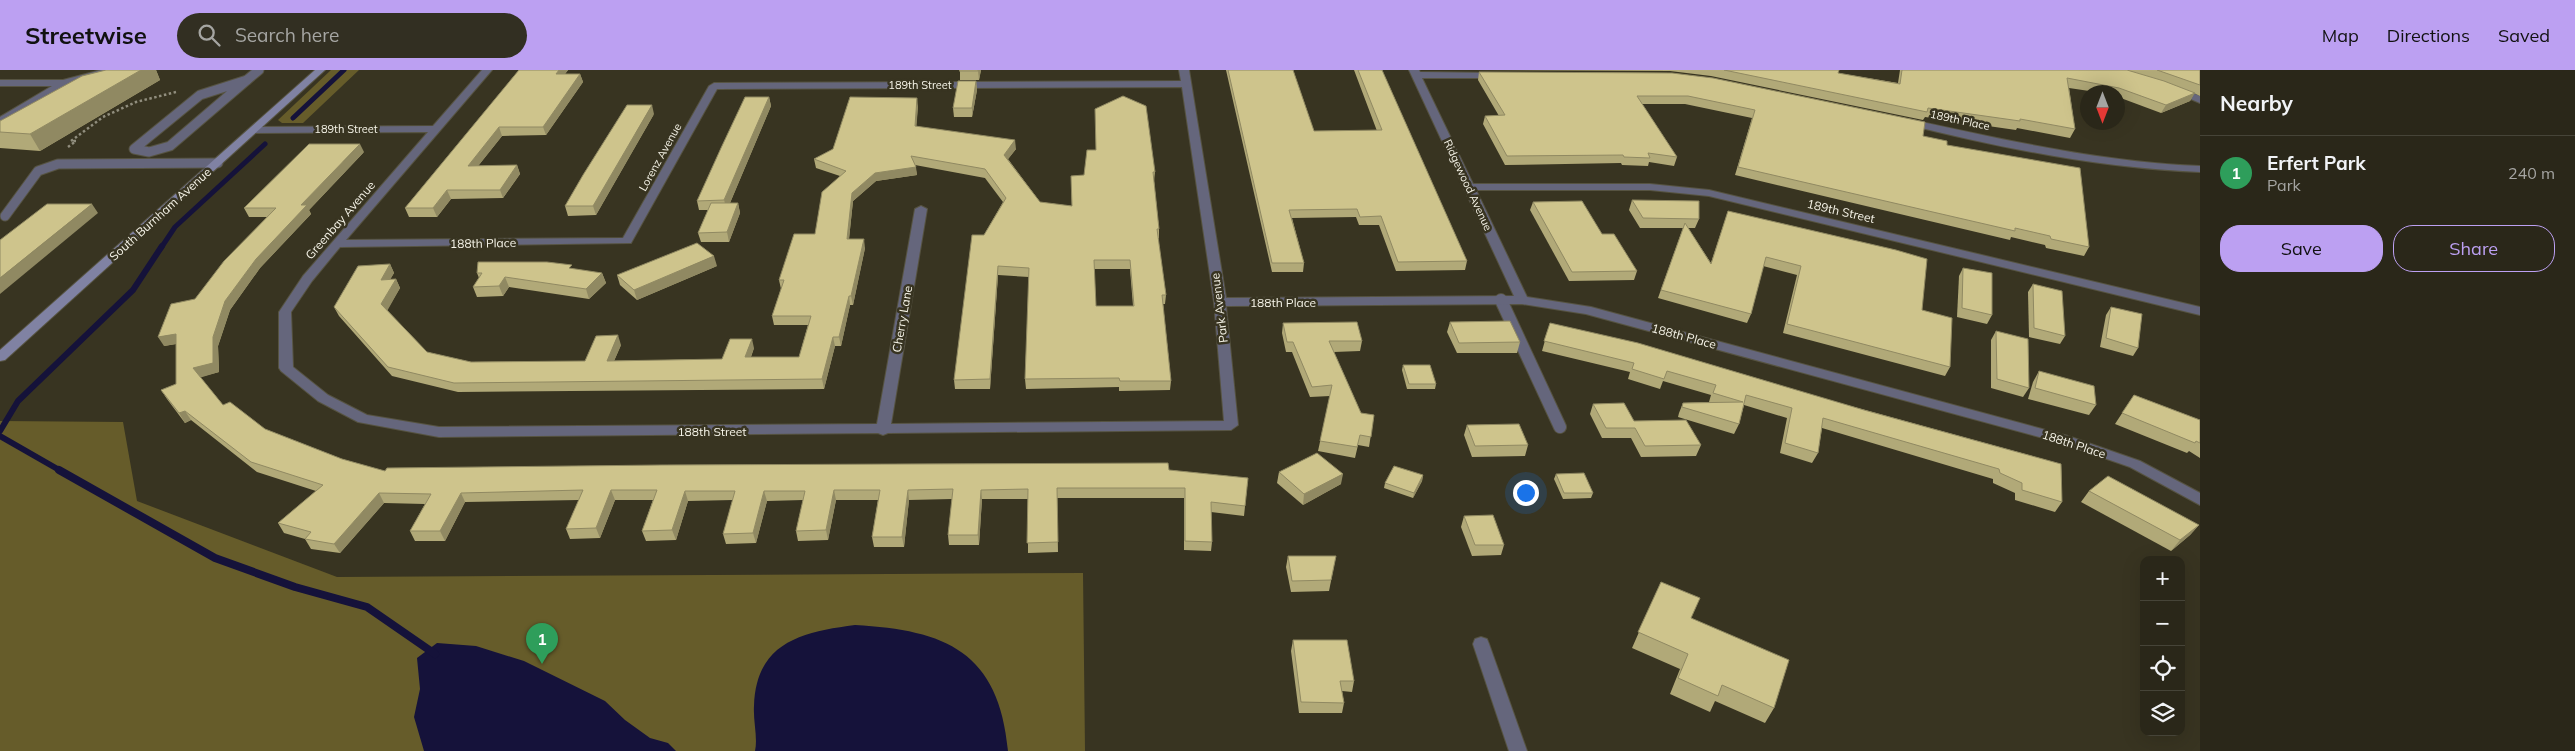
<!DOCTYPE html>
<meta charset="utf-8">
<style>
body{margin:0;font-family:Mulish,sans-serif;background:#322f22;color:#f1f3f6}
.controls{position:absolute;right:15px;bottom:15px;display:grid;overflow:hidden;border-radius:10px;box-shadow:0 5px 20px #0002}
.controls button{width:45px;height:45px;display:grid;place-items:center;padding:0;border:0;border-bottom:1px solid #464438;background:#2a2719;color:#f1f3f6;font:25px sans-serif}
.compass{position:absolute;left:2080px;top:15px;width:45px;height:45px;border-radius:50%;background:#2a2719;box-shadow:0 5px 20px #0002;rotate:180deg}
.you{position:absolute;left:1525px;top:422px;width:18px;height:18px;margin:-12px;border:4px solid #fff;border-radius:50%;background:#1a73e8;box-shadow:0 0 0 8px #1a73e833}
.badge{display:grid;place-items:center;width:32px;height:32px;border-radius:50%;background:#bca0f2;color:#fff;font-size:16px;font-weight:700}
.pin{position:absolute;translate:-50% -41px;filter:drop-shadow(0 1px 2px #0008)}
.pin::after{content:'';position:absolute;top:26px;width:18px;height:15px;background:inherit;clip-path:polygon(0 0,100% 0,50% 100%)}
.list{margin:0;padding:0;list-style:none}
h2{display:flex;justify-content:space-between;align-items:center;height:65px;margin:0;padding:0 20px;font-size:21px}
h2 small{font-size:16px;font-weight:400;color:#a5a5a2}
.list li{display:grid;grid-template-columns:32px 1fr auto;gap:15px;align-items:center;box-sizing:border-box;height:75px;padding:0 20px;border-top:1px solid #464438}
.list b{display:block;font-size:19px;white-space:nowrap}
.list p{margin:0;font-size:16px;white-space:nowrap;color:#a5a5a2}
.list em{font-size:16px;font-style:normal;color:#a5a5a2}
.actions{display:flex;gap:10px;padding:15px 20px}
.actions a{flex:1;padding:11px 0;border:1px solid #bca0f2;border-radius:20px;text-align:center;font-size:18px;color:#bca0f2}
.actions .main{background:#bca0f2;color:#111}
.icon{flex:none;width:28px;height:28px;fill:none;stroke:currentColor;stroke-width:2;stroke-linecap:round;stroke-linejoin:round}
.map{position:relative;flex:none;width:2200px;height:681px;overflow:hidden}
header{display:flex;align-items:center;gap:30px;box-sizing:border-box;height:70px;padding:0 25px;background:#bca0f2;color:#111}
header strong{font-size:24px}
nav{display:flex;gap:28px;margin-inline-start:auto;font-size:18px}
.search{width:350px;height:45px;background:#322f22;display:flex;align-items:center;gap:12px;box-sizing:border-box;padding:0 18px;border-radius:28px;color:#a5a5a2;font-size:19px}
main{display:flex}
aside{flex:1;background:#2a2719}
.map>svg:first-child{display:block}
.green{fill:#665c2a}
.water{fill:#15123a}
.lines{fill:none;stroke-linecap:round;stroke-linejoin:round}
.stream-far2{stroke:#15123a;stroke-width:5}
.stream-far1{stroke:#15123a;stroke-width:6}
.stream{stroke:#15123a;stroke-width:8}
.service-far1-casing{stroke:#565341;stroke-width:11}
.service-casing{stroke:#565341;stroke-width:14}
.minor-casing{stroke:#565341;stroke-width:2}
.secondary-casing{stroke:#565341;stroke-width:2}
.path{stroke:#918e7e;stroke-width:2.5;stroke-dasharray:2.5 2.5;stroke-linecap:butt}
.service-far1{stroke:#65667c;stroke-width:9}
.service{stroke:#65667c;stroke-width:12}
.minor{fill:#65667c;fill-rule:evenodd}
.secondary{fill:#8082a3;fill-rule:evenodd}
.wall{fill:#b1a978;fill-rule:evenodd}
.shaded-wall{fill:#908962}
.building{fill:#cec48c;stroke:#908962;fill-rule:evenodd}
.labels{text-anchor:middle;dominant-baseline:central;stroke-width:5;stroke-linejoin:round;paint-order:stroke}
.far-street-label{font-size:11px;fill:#f6f4e8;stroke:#383421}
.street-label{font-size:12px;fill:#f6f4e8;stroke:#383421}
</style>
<header>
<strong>Streetwise</strong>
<div class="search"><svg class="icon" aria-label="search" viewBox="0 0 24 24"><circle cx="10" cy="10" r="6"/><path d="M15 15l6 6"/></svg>Search here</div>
<nav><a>Map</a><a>Directions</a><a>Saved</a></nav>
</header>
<main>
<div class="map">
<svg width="2200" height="681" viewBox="0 0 2200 681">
<rect width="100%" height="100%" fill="#383421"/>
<!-- green -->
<g class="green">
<polygon points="331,0 359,0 303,53 282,53 278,50"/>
<polygon points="0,351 123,352 137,431 337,507 1083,503 1085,681 0,681"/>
</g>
<!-- water -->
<g class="water">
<path d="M855,555C946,560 999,582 1008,681H755C758,668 753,651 754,636C756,572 802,562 855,555Z"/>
<polygon points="437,573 476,576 524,591 605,631 625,650 650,668 668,673 676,681 424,681 414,647 420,619 417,588"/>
</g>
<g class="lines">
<!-- stream-far2 -->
<g class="stream-far2">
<polyline points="293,48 344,0"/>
<polyline points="161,178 175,157 265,74"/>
</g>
<!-- stream-far1 -->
<g class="stream-far1">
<polyline points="0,361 18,331 133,220 162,176"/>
<polyline points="0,366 61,401"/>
</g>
<!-- stream -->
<polyline class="stream" points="59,400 215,488 295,517 367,537 435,584"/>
<defs>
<g id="service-far1">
<polygon points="247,10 170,76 149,82 134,79 200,25"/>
<polyline points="247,10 259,0"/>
<polyline points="5,146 38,101 58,94 218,93"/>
</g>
<polyline id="service" points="1501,230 1560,357"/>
<g id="minor">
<polygon points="101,0 117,0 66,15 0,54 0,47 52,16 0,16 0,10 63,10"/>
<path d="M482,0H492L346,170L623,168L709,16L714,13L1181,11L1179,0H1189L1226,228L1514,226L1409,0H1419L1420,2L1499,3V7L1496,8H1422L1473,114H1650L1709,120L2200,237V245L1709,126L1650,120H1476L1527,227L1591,237L2068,366L2140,391L2200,423V435L2130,397L2058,372L1586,244L1522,234L1226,236L1238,355L1231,360L888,363L883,365L878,363L439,367L358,352L318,331L281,301L279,298V242L303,206L428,62L254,63L249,60L254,57L433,56ZM1182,17L1214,232L1224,351L891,354L927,139L921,136L915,139L877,354L439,357L367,345L328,325L293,297L291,242L312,211L340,177L631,173L717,19Z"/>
<polygon points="2175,16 2200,26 2200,33 2172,21 2170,19"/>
<path d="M1908,49C2005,70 2101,92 2200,96V102C2100,98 2001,78 1905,54V50Z"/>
<polygon points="1481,567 1487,569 1489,574 1527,681 1509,681 1473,574 1475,569"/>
</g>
<polygon id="secondary" points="315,0 325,0 5,290 0,291 0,280"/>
</defs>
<!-- service-far1 casing -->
<use href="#service-far1" class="service-far1-casing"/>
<!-- service casing -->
<use href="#service" class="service-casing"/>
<!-- minor casing -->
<use href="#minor" class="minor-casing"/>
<!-- secondary casing -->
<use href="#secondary" class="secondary-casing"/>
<!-- path -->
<polyline class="path" points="68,77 76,71 71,71 103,47 136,32 176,22"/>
<!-- service-far1 -->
<use href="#service-far1" class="service-far1"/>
<!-- service -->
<use href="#service" class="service"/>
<!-- minor -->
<use href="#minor" class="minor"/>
<!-- secondary -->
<use href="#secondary" class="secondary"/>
</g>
<!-- wall -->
<g class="wall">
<polygon points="106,0 156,0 160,10 40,81 0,78 0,51"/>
<polygon points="519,0 568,0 565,4 580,4 583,12 546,65 502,66 478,96 517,95 520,104 503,128 451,129 437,147 409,147 405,138"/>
<polygon points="960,0 981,0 979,10 960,10"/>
<polygon points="1226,0 1293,0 1314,61 1377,61 1354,0 1382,0 1467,191 1465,200 1396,201 1379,155 1359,155 1356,147 1292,148 1304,193 1303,202 1272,202"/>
<polygon points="1472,0 1839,0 1838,3 1898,13 1900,0 2200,0 2200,26 2194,23 2190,31 2161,43 2118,27 2118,22 2096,22 2069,18 2075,59 2070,68 2017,58 2016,60 1925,47 1923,50 1711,6 1670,1"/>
<polygon points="1479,2 1672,3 1923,66 1947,75 2089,177 2084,186 2046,178 2045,175 2011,167 2010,170 1735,105 1752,48 1685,34 1642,34 1677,87 1674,96 1649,92 1648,96 1622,95 1621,93 1505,95 1483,54 1485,46 1499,46 1478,10"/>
<polygon points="976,11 977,20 972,47 954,47 953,38"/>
<polygon points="769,27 771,36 730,133 738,133 740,143 729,172 701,172 698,163 708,140 699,140 697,131"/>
<path d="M918,36L916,56L1016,79L1008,89L1040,132L1072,136L1071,106L1155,102L1154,111L1159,159V168H1158L1166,225L1165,234H1163L1171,311L1170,320L1119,321V317L1026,319L1025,309L1029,207L998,205L990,319H955L954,310L984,165L1003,132L985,108L915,95L917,105L876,111L853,131L849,169L865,178L853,235H850L841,276H835L824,319L458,322L392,306L339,246L334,237L390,194L394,203L390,209H396L400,218L387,240L427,282L471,292L585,291L621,275L614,291L722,289L754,278L751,287H799L808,255H774L772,246L781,219L779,210L815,164L840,106L816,98L814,89ZM1094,199H1130L1133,236H1096Z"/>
<polygon points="654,44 596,145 568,146 565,136"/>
<polygon points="364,82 309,140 311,144 260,198 230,240 218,276 219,302 200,307 223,335 265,359 342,389 385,401 1169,400 1248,408 1244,446 1211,442 1212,472 1211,481 1184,480 1184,428 1057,428 1058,482 1028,483 1028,429 982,429 979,475 949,475 948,465 952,429 909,430 904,477 874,477 872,467 878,430 836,430 828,470 798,471 796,461 803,430 767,431 756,473 726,474 723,464 733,430 688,431 676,470 646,471 642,461 653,430 615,430 600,468 570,469 566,459 579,430 465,432 445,471 415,471 410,461 425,434 384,433 340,483 311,479 305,469 284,463 278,453 316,421 257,402 191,350 185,353 167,329 161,320 176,314 176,274 164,276 195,229 268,147 249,147 244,138"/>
<polygon points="1632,130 1699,149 1695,158 1688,158 1711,193 1728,141 1922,240 1950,297 1945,306 1783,263 1797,205 1763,196 1751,244 1747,253 1658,228 1683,158 1640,158 1629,140"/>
<polygon points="1533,132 1602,164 1637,201 1634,210 1569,211 1530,140"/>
<polygon points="717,196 637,230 620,215 617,205"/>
<polygon points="1963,198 1992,245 1987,254 1957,247 1959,206"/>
<polygon points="573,199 602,203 606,213 589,229 509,217 503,226 477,227 473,217 479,208 477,203"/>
<polygon points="2033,214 2065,266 2060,274 2029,267 2028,222"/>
<polygon points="2111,237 2138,278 2133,286 2100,277 2106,245"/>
<polygon points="1450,252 1520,272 1517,283 1457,283 1447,262"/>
<polygon points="1283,253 1362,271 1360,281 1334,282 1361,343 1374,345 1369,377 1358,375 1355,388 1318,381 1330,326 1310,327 1292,282 1286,282 1282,263"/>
<polygon points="1550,253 2061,394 2062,432 2055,442 2015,430 2015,423 1993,413 1993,409 1822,358 1818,383 1812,393 1780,383 1787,348 1744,335 1739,354 1734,364 1678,347 1679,343 1683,333 1709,332 1711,325 1663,311 1660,319 1628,309 1630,302 1542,281"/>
<polygon points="1996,261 2029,318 2023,327 1991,318 1991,270"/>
<polygon points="1403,295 1436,314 1435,319 1407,319 1402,300"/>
<polygon points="2039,301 2096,335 2089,345 2028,329 2033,312"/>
<polygon points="2134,325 2200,350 2200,388 2189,381 2187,383 2115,354"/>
<polygon points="1593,334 1634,351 1701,375 1696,386 1641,387 1631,368 1602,368 1590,344"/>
<polygon points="1467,355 1528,375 1525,386 1472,387 1464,365"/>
<polygon points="1279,402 1341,414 1303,435 1277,413"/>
<polygon points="1556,404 1593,423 1591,428 1563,429 1554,409"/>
<polygon points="1423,405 1422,411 1413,428 1384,418 1385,413"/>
<polygon points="2089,421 2199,455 2190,465 2171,481 2081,432"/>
<polygon points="1464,446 1504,475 1501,485 1472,486 1461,457"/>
<polygon points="1288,486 1336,486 1329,521 1291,522 1286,497"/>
<polygon points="1661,512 1691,548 1774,638 1765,653 1715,631 1710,642 1670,624 1680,599 1632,578"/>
<polygon points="1293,570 1354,611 1352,622 1342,621 1344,633 1342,643 1299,643 1291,581"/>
</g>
<!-- shaded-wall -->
<g class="shaded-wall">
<polygon points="141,0 156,0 160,10 40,81 30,64"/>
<polygon points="559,0 568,0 558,13 556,4"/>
<polygon points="978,0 981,0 979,10 978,1"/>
<polygon points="580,4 583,12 546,65 543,57"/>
<polygon points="976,11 977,20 972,47 972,38"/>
<polygon points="2195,23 2190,31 2161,43 2166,35"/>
<polygon points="769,27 771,36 727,140 724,130"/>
<polygon points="917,28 918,36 916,64 915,56"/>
<polygon points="652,35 654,44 596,145 593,136"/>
<polygon points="499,57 502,66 471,105 468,96"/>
<polygon points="1015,70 1016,79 1005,93 1004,85"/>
<polygon points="360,74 364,82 309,140 311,144 260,198 230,240 218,276 219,302 199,308 193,298 213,267 225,231 256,189 301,135"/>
<polygon points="517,95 520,104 503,128 500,120"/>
<polygon points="916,97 917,105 876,111 853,131 848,178 847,169 852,123 875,103"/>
<polygon points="447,120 451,129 437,147 433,138"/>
<polygon points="738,133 740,143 729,172 727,162"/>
<polygon points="92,134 98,143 0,224 0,208"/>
<polygon points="864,169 865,178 853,235 851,226"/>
<polygon points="714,186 717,196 637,230 634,220"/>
<polygon points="390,194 394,203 385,219 381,210"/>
<polygon points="998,196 998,205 990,319 990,309"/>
<polygon points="602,203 606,213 589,229 586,219"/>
<polygon points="505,207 509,217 503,226 499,216"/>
<polygon points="396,209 400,218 386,243 381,234"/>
<polygon points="849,226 850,235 841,276 839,267"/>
<polygon points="176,264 182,273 164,276 158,267"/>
<polygon points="618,265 621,275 610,300 607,291"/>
<polygon points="833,267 835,276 824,319 822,309"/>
<polygon points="752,269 754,278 747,297 745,287"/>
<polygon points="185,341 191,350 185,353 179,343"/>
<polygon points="1343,404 1341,414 1303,435 1304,424"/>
<polygon points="1423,405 1422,411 1413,428 1414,423"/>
<polygon points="611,420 615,430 600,468 596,458"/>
<polygon points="834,420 836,430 828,470 826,460"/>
<polygon points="908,420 909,430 904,477 902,467"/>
<polygon points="981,420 982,429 979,475 978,465"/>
<polygon points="685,421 688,431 676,470 672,460"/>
<polygon points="764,421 767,431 756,473 753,463"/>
<polygon points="379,423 384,433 340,483 334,474"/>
<polygon points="461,423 465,432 445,471 440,461"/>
<polygon points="2199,455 2190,465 2171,481 2180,470"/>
</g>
<!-- building -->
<g class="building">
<polygon points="106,0 141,0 30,64 0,62 0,51 82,6"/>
<polygon points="519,0 559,0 556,4 580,4 543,57 499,57 468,96 517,95 500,120 447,120 433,138 405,138"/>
<polygon points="960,0 978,0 978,1 959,1"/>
<polygon points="1228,0 1293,0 1314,61 1382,60 1358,0 1382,0 1467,191 1398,192 1381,146 1360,147 1357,139 1289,140 1304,193 1272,193"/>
<polygon points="1724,0 1839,0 1838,3 1900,14 1902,0 2127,0 2164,11 2195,23 2166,35 2119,18 2067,8 2075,59 2020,49 2020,51 1928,38 1927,42"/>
<polygon points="2157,0 2200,0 2200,15"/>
<polygon points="1479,2 1672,3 1713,8 1925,52 1923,66 1947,71 1947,75 2080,98 2089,177 2051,169 2050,166 2015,158 2015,161 1738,97 1755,40 1688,26 1637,26 1677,87 1648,83 1650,88 1624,87 1623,85 1507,86 1485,46 1505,45"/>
<polygon points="958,11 976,11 972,38 953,38"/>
<path d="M1123,26L1146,36L1155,102H1153L1159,159H1157L1166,225H1162L1171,311H1120L1119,308L1025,309L1029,198L998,196L990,309L954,310L972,165H984L1006,128L985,99L911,86L916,97L875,103L852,123L847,169H864L851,226H849L839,267H833L822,309L454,313L388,297L334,237L358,196L390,194L381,210L396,209L381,234L427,282L471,292L585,291L596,266L618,265L607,291L722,289L730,269H752L745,287H799L811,246H772L784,210H779L794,164H815L822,122L846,101L814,89L833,79L850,27L917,28L915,56L1015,70L1004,85L1040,132L1072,136L1071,106L1084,105L1087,80H1096L1095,39ZM1094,190H1130L1134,236H1096Z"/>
<polygon points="745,27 769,27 724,130 697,131 721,78"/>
<polygon points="627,35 652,35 593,136 565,136 583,105"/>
<polygon points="309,74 360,74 301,135 307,135 256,189 225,231 213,267 213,293 193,298 223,335 230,332 265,359 342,389 385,401 387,398 662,395 1168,393 1169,400 1248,408 1245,436 1211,432 1212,472 1185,471 1185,418 1057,418 1058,472 1027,473 1028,419 981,420 978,465 948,465 953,419 908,420 902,467 872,467 880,420 834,420 826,460 796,461 805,421 764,421 753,463 723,464 735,421 685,421 672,460 642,461 657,420 611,420 596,458 566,459 583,420 461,423 440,461 410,461 431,424 379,423 334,474 305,469 311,462 278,453 323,415 251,392 185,341 179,343 161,320 176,314 176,264 158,267 171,234 195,229 224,191 276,138 244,138"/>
<polygon points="1632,130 1699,131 1699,149 1643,148"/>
<polygon points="1582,131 1602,164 1614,164 1637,201 1572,202 1533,132"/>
<polygon points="711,133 738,133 727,162 698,163"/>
<polygon points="47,134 92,134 0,208 0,170"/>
<polygon points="1728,141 1896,180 1927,189 1922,240 1952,248 1950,297 1787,254 1801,196 1766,187 1751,244 1661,220 1685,153 1711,194"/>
<polygon points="697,173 714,186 634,220 617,205"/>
<polygon points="478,192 547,192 572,195 569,198 602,203 586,219 505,207 499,216 473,217 482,203 477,203"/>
<polygon points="1963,198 1992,203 1992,245 1962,238"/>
<polygon points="2033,214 2062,221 2065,266 2034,258"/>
<polygon points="2111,237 2142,244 2138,278 2106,268"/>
<polygon points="1510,251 1520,272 1459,273 1450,252"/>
<polygon points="1357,252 1362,271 1329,271 1361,343 1374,345 1371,367 1360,365 1357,377 1320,371 1332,315 1312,317 1293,272 1287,272 1283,253"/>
<polygon points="1550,253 1638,273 1864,340 2061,394 2062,432 2022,420 2022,413 2000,403 1999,399 1823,348 1818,383 1785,373 1792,338 1746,325 1739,354 1682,337 1683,333 1743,332 1713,323 1716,315 1667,301 1664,309 1632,299 1634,293 1544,271"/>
<polygon points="1996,261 2028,269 2029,318 1997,309"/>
<polygon points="1403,295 1430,295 1436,314 1409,314"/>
<polygon points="2039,301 2094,316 2096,335 2035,318"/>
<polygon points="2134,325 2200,350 2200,373 2196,371 2195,373 2122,343"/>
<polygon points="1624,333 1634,351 1686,350 1701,375 1645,376 1635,358 1606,358 1593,334"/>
<polygon points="1519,354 1528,375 1475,376 1467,355"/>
<polygon points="1317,383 1343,404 1304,424 1279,402"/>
<polygon points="1394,396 1423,405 1414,423 1385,413"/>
<polygon points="1584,403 1593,423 1564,423 1556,404"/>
<polygon points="2108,406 2199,455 2180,470 2089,421"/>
<polygon points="1493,445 1504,475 1475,475 1464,446"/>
<polygon points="1288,486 1336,486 1331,510 1292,511"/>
<polygon points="1661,512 1700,528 1691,548 1789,590 1774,638 1722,615 1718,626 1678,608 1688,584 1638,562"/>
<polygon points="1293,570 1347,570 1354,611 1340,611 1344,633 1301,632"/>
</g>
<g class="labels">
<!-- far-street labels -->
<g class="far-street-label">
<text x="920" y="15">189th Street</text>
<text transform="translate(1960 50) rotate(12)">189th Place</text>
<text x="346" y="59">189th Street</text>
<text transform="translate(660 87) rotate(-61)">Lorenz Avenue</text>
<text transform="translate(1468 115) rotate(65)">Ridgewood Avenue</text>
</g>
<!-- street labels -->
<g class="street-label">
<text transform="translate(1841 141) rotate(13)">189th Street</text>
<text transform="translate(160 144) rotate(-42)">South Burnham Avenue</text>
<text transform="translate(340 150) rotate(-49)">Greenbay Avenue</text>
<text transform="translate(483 173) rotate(-1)">188th Place</text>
<text x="1283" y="232">188th Place</text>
<text transform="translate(1219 238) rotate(-97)">Park Avenue</text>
<text transform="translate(902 249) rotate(-80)">Cherry Lane</text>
<text transform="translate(1684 266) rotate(15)">188th Place</text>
<text x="712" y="361">188th Street</text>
<text transform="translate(2074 374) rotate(18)">188th Place</text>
</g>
</g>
</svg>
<div class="controls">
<button>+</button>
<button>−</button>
<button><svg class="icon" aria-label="locate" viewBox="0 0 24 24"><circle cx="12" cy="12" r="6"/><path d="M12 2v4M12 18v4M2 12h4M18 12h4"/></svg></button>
<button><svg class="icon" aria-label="layers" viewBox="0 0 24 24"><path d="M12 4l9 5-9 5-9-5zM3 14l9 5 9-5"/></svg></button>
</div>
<svg class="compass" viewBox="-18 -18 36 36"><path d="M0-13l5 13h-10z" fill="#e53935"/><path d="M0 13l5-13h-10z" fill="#a5a5a2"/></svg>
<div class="you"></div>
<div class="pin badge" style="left:542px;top:594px;background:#2e9e5b">1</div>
</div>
<aside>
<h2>Nearby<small></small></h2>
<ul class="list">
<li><span class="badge" style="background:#2e9e5b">1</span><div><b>Erfert Park</b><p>Park</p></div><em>240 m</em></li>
</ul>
<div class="actions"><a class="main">Save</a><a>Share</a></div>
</aside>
</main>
